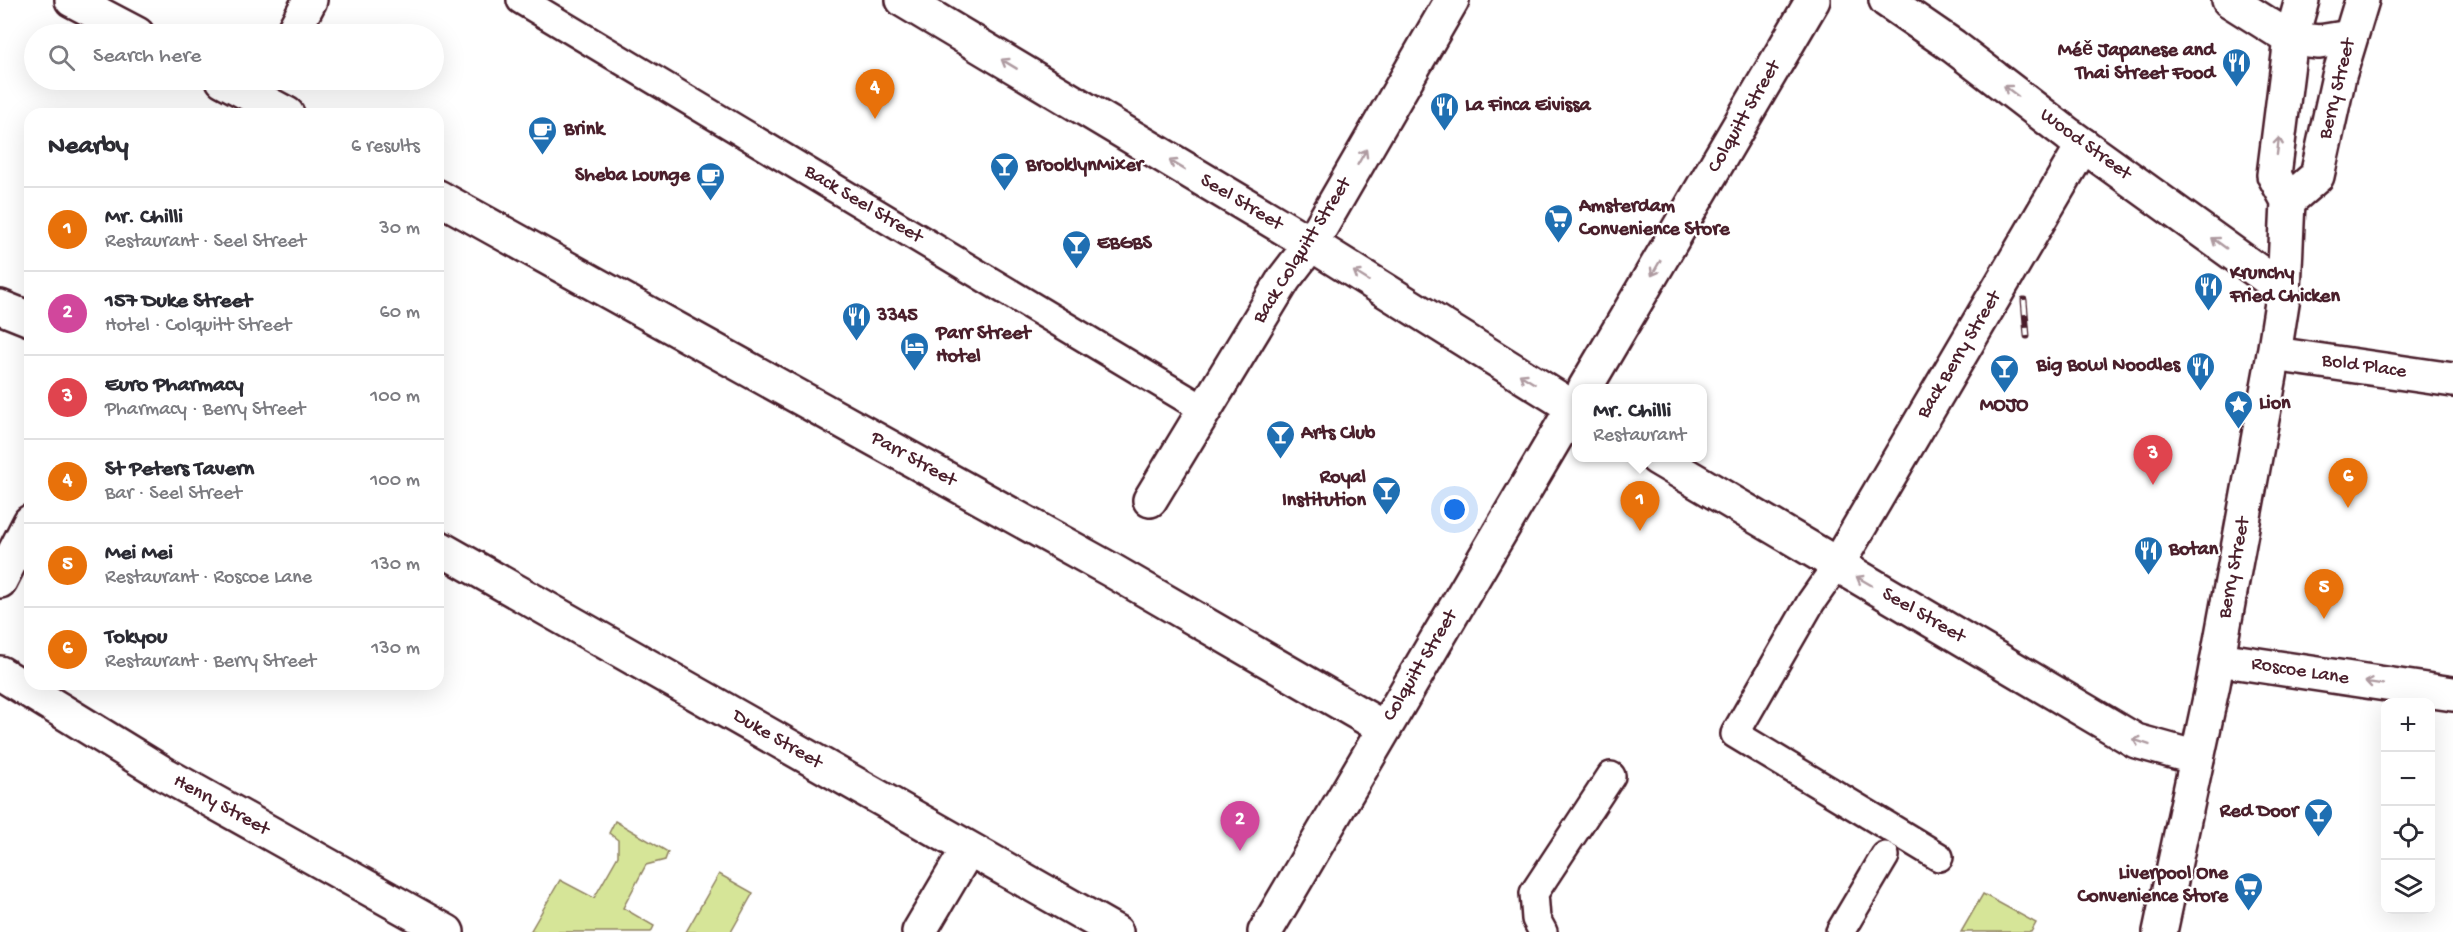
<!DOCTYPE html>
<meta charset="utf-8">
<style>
body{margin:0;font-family:"Gochi Hand",sans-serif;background:#f7f7f7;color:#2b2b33}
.controls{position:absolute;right:18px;bottom:18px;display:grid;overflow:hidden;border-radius:12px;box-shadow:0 6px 24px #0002}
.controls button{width:54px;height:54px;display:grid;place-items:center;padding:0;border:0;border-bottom:2px solid #e1e1e2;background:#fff;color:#2b2b33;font:30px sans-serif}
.you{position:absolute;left:1455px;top:510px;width:21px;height:21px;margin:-15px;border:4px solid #fff;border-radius:50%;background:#1a73e8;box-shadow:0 0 0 9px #1a73e833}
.badge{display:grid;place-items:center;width:39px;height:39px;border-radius:50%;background:#0b8043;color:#fff;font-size:20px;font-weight:700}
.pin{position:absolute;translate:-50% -50px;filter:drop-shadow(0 2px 3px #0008)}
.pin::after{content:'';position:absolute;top:32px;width:21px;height:18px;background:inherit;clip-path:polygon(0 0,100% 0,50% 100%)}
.popup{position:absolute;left:1572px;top:384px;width:135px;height:78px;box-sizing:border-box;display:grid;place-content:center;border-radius:12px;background:#fff;filter:drop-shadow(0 2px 4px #0005);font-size:20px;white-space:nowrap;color:#7c7c81}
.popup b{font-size:22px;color:#2b2b33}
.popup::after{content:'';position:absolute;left:50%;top:100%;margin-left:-12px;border:12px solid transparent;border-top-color:#fff}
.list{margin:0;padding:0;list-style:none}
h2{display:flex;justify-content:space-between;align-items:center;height:78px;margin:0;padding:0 24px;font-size:26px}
h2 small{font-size:20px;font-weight:400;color:#7c7c81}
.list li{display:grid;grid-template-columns:39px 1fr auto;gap:18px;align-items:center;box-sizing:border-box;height:84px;padding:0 24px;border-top:2px solid #e1e1e2}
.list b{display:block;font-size:22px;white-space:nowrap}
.list p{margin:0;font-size:20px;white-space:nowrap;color:#7c7c81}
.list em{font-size:20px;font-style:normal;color:#7c7c81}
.icon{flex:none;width:33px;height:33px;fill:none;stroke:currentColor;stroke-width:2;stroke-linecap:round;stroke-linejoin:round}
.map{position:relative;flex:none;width:2453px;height:932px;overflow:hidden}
.search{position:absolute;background:#fff;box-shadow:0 6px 24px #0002;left:24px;top:24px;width:420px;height:66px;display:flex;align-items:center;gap:15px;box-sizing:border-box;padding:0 21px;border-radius:33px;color:#7c7c81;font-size:22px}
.panel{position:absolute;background:#fff;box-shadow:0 6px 24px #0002;left:24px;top:108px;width:420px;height:582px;border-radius:18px}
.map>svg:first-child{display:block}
.green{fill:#d6e598;stroke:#908262;stroke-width:1.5}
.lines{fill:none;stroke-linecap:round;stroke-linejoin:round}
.lane-casing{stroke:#4a1f2b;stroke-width:32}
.street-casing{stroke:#4a1f2b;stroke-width:38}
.secondary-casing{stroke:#4a1f2b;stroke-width:38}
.primary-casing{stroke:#4a1f2b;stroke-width:38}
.lane{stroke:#fff;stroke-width:27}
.street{stroke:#fff;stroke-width:33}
.secondary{stroke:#fff;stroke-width:33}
.primary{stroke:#fff;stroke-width:33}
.rail-casing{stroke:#4a1f2b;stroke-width:7}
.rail{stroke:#fff;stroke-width:4.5;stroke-dasharray:14;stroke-linecap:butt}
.oneway{stroke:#ae9aa0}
.labels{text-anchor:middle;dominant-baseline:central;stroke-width:4.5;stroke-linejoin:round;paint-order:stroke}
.poi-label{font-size:20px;font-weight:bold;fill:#4a1f2b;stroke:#fff;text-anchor:start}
.street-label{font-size:20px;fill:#4a1f2b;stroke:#fff}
</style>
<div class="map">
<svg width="2453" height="932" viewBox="0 0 2453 932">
<rect width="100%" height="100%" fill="#fff"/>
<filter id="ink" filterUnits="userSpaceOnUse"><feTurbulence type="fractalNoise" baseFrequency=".0167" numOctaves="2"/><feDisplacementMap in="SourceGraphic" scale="12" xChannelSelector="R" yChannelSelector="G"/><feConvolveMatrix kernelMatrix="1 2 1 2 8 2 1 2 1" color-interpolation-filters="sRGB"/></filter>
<g filter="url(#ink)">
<!-- green -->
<g class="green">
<polygon points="615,821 668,852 665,860 646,865 623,908 654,926 651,932 530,932 560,880 594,898 618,856 618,840 609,833"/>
<polygon points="719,874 753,893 731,932 686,932"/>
<polygon points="1983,894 2036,923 2031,932 1961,932"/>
</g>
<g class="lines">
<defs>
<g id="lane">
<polyline points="521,0 1205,410"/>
<polyline points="1837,565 1811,602 1735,734 1939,857"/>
<polyline points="1543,932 1536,919 1534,893 1611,776"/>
<polyline points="1840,932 1885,856"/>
</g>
<g id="street">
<polyline points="72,0 137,34"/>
<polyline points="903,0 1311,244 1577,410"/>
<polyline points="1886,0 1953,46 2069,135 2284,290"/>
<polyline points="2229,0 2291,39 2319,42 2350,37"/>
<polyline points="292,34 310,0"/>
<polyline points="223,80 287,114"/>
<polyline points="438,197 1111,570 1384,728"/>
<polyline points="2274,354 2453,380"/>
<polyline points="1585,388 1813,0"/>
<polyline points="1657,458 2136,741 2197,758"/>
<polyline points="1150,500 1284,279 1311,244 1452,0"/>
<polyline points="1837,565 2083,145"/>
<polyline points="0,581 30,522"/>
<polyline points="2218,659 2453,694"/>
<polyline points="0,673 166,775 447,932"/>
<polyline points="919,932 968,849"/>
<polyline points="1265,932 1577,401"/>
</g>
<g id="secondary">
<polyline points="0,307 30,319"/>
<polyline points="438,547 1116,932"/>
</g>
<g id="primary">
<polyline points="2288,201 2317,176 2339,76 2362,0"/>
<polyline points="2160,932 2213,684 2274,354 2284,290 2288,201 2274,175 2291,39 2302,0"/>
</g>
</defs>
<!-- lane casing -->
<use href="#lane" class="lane-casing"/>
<!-- street casing -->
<use href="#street" class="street-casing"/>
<!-- secondary casing -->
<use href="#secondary" class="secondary-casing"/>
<!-- primary casing -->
<use href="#primary" class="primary-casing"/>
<!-- lane -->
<use href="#lane" class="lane"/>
<!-- street -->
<use href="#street" class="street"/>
<!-- secondary -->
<use href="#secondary" class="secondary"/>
<!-- primary -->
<use href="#primary" class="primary"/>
<defs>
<polyline id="rail" points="2024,300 2027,336"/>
</defs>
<!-- rail casing -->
<use href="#rail" class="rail-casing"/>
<!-- rail -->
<use href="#rail" class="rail"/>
</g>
<!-- one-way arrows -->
<defs><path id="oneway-shaft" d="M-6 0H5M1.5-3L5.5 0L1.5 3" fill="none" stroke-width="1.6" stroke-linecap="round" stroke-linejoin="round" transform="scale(1.5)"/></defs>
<g class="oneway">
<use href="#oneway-shaft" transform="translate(1009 64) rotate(-149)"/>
<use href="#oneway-shaft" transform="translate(2011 91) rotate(-143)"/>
<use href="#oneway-shaft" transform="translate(2278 146) rotate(-83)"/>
<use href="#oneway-shaft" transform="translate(1362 157) rotate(-60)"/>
<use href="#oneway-shaft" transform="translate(1177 165) rotate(-149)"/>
<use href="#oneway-shaft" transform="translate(2219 243) rotate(-144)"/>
<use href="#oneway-shaft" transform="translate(1656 268) rotate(120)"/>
<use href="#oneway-shaft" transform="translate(1361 276) rotate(-148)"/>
<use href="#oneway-shaft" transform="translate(1527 379) rotate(-148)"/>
<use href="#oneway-shaft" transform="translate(1864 581) rotate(-150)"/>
<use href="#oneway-shaft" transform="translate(2374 683) rotate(-171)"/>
<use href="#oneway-shaft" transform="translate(2141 742) rotate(-161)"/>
</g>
</g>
<!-- icons -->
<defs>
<symbol id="restaurant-pin" viewBox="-11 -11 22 30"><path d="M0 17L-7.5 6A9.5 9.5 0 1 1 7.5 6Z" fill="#1f6fb2" stroke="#fff"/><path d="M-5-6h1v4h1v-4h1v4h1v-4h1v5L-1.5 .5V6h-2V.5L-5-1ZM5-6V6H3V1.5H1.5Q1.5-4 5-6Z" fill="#fff"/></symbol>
<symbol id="cafe-pin" viewBox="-11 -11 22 30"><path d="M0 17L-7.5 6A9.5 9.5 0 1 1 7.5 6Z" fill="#1f6fb2" stroke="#fff"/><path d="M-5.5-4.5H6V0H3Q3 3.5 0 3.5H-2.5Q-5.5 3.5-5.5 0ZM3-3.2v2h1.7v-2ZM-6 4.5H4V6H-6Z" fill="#fff"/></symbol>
<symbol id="bar-pin" viewBox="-11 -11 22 30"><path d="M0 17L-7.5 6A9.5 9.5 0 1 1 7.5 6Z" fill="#1f6fb2" stroke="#fff"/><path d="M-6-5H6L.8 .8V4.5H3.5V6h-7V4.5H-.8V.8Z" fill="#fff"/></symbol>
<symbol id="supermarket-pin" viewBox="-11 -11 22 30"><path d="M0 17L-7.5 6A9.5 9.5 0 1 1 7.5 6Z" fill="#1f6fb2" stroke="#fff"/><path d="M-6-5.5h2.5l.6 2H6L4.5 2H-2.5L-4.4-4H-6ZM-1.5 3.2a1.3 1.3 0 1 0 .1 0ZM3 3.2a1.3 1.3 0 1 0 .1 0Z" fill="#fff"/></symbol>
<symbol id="hotel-pin" viewBox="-11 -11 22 30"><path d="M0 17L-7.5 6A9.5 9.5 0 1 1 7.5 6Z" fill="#1f6fb2" stroke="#fff"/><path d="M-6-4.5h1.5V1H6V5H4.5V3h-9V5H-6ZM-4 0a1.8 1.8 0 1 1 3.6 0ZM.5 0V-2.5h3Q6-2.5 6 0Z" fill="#fff"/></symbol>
<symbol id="sight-pin" viewBox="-11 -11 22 30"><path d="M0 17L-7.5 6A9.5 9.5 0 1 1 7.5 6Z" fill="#1f6fb2" stroke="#fff"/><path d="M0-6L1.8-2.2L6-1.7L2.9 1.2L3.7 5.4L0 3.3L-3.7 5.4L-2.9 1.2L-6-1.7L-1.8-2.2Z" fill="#fff"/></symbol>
</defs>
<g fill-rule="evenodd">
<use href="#restaurant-pin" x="2220" y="46" width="33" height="45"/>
<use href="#restaurant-pin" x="1428" y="90" width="33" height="45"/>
<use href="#cafe-pin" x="526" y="114" width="33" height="45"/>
<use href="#bar-pin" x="988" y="150" width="33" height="45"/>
<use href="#cafe-pin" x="694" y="160" width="33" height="45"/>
<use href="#supermarket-pin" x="1542" y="202" width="33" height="45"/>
<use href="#bar-pin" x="1060" y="228" width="33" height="45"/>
<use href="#restaurant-pin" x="2192" y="270" width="33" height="45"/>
<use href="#restaurant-pin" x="840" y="300" width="33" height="45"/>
<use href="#hotel-pin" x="898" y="330" width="33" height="45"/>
<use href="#restaurant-pin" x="2184" y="350" width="33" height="45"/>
<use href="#bar-pin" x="1988" y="352" width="33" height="45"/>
<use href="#sight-pin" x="2222" y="388" width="33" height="45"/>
<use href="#bar-pin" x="1264" y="418" width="33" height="45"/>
<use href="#bar-pin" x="1370" y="474" width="33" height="45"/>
<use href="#restaurant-pin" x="2132" y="534" width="33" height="45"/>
<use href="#bar-pin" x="2302" y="796" width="33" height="45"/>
<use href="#supermarket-pin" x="2232" y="870" width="33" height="45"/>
</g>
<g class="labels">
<!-- poi labels -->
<g class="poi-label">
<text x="2215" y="51" text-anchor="end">Méě Japanese and<tspan x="2215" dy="23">Thai Street Food</tspan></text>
<text x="1465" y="106">La Finca Eivissa</text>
<text x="564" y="130">Brink</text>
<text x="1026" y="166">BrooklynMixer</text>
<text x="690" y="176" text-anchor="end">Sheba Lounge</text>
<text x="1579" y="207">Amsterdam<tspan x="1579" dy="23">Convenience Store</tspan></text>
<text x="1097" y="244">EBGBS</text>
<text x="2230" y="274">Krunchy<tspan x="2230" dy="23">Fried Chicken</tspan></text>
<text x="877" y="316">3345</text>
<text x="936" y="334">Parr Street<tspan x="936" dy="23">Hotel</tspan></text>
<text x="2180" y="366" text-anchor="end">Big Bowl Noodles</text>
<text x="2259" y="404">Lion</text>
<text x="2004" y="406" text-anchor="middle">MOJO</text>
<text x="1301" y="434">Arts Club</text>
<text x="1366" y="478" text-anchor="end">Royal<tspan x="1366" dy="23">Institution</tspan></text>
<text x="2169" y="550">Botan</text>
<text x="2298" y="812" text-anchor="end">Red Door</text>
<text x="2228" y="874" text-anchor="end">Liverpool One<tspan x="2228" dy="23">Convenience Store</tspan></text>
</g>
<!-- street labels -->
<g class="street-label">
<text transform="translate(2338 89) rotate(-76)">Berry Street</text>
<text transform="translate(1745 117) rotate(-60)">Colquitt Street</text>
<text transform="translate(2085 145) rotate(36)">Wood Street</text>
<text transform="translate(1241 203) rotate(31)">Seel Street</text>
<text transform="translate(863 205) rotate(31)">Back Seel Street</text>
<text transform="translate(1303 251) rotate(-58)">Back Colquitt Street</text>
<text transform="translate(1960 355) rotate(-59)">Back Berry Street</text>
<text transform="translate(2364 367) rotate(8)">Bold Place</text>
<text transform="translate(913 460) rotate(29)">Parr Street</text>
<text transform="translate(2235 568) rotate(-79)">Berry Street</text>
<text transform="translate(1923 616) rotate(30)">Seel Street</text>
<text transform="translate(1421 666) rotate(-59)">Colquitt Street</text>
<text transform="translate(2300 672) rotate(9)">Roscoe Lane</text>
<text transform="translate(777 740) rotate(30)">Duke Street</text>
<text transform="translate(221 806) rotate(29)">Henry Street</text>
</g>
</g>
</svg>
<div class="controls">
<button>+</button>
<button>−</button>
<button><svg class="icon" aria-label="locate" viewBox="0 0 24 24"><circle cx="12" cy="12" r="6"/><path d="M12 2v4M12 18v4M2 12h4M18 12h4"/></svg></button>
<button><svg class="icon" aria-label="layers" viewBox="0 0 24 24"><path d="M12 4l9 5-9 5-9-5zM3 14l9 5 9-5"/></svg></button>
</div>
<div class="you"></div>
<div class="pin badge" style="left:1640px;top:531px;background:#e8710a">1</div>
<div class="popup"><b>Mr. Chilli</b>Restaurant</div>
<div class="pin badge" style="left:1240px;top:851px;background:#d1479c">2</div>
<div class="pin badge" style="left:2153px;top:485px;background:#e0444e">3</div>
<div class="pin badge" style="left:875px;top:119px;background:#e8710a">4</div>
<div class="pin badge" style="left:2324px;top:619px;background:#e8710a">5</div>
<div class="pin badge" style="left:2348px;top:508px;background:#e8710a">6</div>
<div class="search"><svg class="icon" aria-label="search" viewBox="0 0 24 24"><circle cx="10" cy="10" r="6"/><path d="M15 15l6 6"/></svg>Search here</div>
<section class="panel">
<h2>Nearby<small>6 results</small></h2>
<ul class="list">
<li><span class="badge" style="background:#e8710a">1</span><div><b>Mr. Chilli</b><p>Restaurant · Seel Street</p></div><em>30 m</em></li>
<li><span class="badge" style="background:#d1479c">2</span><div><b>157 Duke Street</b><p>Hotel · Colquitt Street</p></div><em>60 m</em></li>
<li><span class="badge" style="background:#e0444e">3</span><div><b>Euro Pharmacy</b><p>Pharmacy · Berry Street</p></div><em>100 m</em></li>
<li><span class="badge" style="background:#e8710a">4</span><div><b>St Peters Tavern</b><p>Bar · Seel Street</p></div><em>100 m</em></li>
<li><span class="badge" style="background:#e8710a">5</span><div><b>Mei Mei</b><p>Restaurant · Roscoe Lane</p></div><em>130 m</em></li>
<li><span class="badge" style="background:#e8710a">6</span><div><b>Tokyou</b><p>Restaurant · Berry Street</p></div><em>130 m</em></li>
</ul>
</section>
</div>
